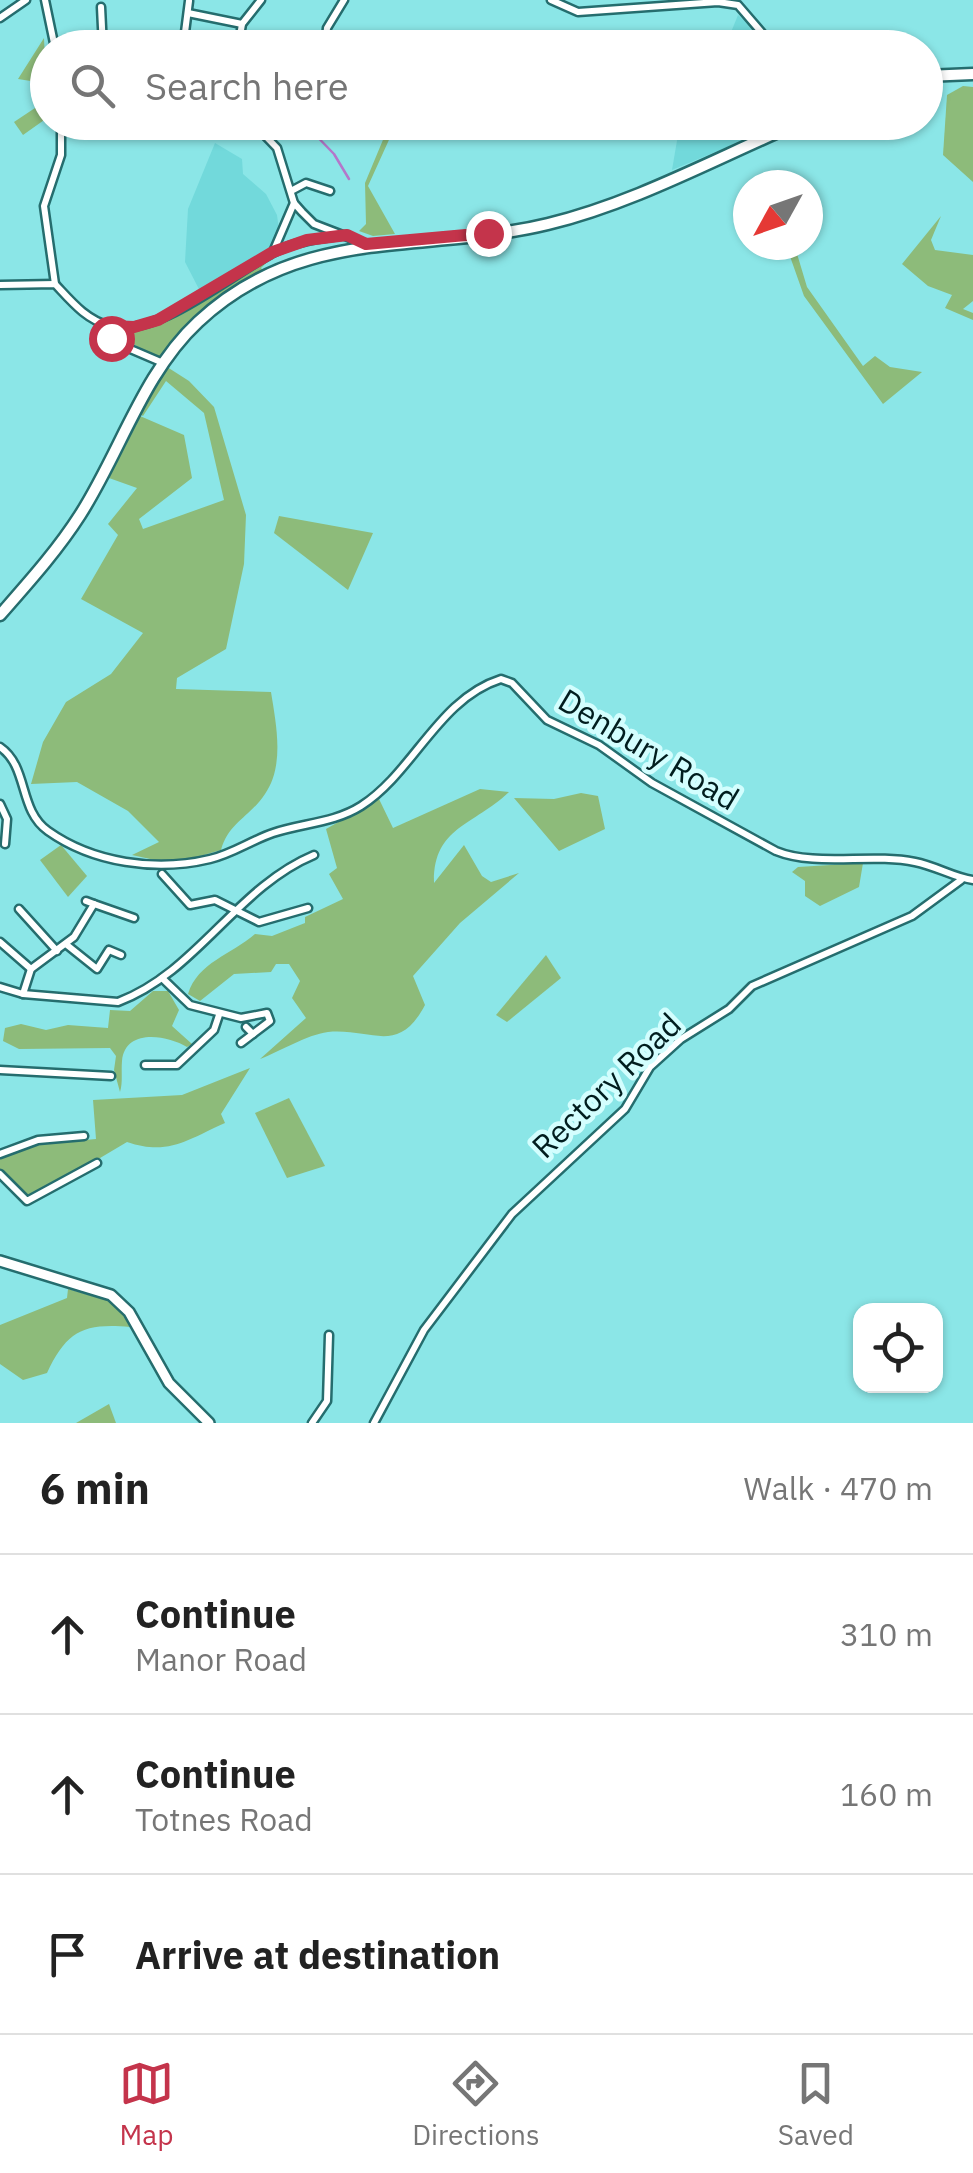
<!DOCTYPE html>
<meta charset="utf-8">
<style>
body{margin:0;font-family:"IBM Plex Sans",sans-serif;background:#f6f6f6;color:#222}
.controls{position:absolute;right:30px;bottom:30px;display:grid;overflow:hidden;border-radius:20px;box-shadow:0 2px 8px #0004}
.controls button{width:90px;height:90px;display:grid;place-items:center;padding:0;border:0;border-bottom:2px solid #e0e0e0;background:#fff;color:#222;font:50px sans-serif}
.compass{position:absolute;left:733px;top:170px;width:90px;height:90px;border-radius:50%;background:#fff;box-shadow:0 2px 8px #0004;rotate:230deg}
.stop{position:absolute;width:30px;height:30px;margin:-22px;border:8px solid #c4344b;border-radius:50%;background:#fff}
.stop.end{background:#c4344b;border-color:#fff;box-shadow:0 2px 10px #0008}
.list{margin:0;padding:0;list-style:none}
h2{display:flex;justify-content:space-between;align-items:center;height:130px;margin:0;padding:0 40px;font-size:42px}
h2 small{font-size:32px;font-weight:400;color:#767676}
.list li{display:grid;grid-template-columns:65px 1fr auto;gap:30px;align-items:center;box-sizing:border-box;height:160px;padding:0 40px;border-top:2px solid #e0e0e0}
.list b{display:block;font-size:38px;white-space:nowrap}
.list p{margin:0;font-size:32px;white-space:nowrap;color:#767676}
.list em{font-size:32px;font-style:normal;color:#767676}
.icon{flex:none;width:55px;height:55px;fill:none;stroke:currentColor;stroke-width:2;stroke-linecap:round;stroke-linejoin:round}
.map{position:relative;flex:none;width:973px;height:1423px;overflow:hidden}
.search{position:absolute;background:#fff;box-shadow:0 2px 8px #0004;left:30px;right:30px;top:30px;height:110px;display:flex;align-items:center;gap:25px;box-sizing:border-box;padding:0 35px;border-radius:55px;color:#767676;font-size:38px}
.sheet{height:610px;background:#fff}
nav{display:flex;justify-content:space-around;align-items:center;box-sizing:border-box;height:140px;border-top:2px solid #e0e0e0;background:#fff;font-size:28px;color:#767676}
nav a{display:grid;justify-items:center;gap:5px}
nav .on{color:#c4344b}
.map>svg:first-child{display:block}
.built{fill:#72d9db}
.green{fill:#8dbb7a}
.lines{fill:none;stroke-linecap:round;stroke-linejoin:round}
.stream{stroke:#b477ca;stroke-width:2.5}
.street-casing{stroke:#256d6e;stroke-width:11}
.secondary-casing{stroke:#256d6e;stroke-width:14}
.primary-casing{stroke:#256d6e;stroke-width:15}
.street{stroke:#fff;stroke-width:6}
.secondary{stroke:#fff;stroke-width:9}
.primary{stroke:#fff;stroke-width:10}
.route{stroke:#c4344b;stroke-width:12}
.labels{text-anchor:middle;dominant-baseline:central;stroke-width:9;stroke-linejoin:round;paint-order:stroke}
.street-label{font-size:32px;fill:#011d1e;stroke:#d3fefe}
</style>
<div class="map">
<svg width="973" height="1423" viewBox="0 0 973 1423">
<rect width="100%" height="100%" fill="#8be6e7"/>
<!-- built -->
<g class="built">
<polygon points="738,15 753,29 766,47 725,47"/>
<polygon points="680,123 731,123 744,140 672,170"/>
<polygon points="215,143 242,159 243,174 266,194 277,215 281,245 202,295 185,262 188,209"/>
</g>
<!-- green -->
<g class="green">
<polygon points="44,38 47,106 37,82 18,79"/>
<polygon points="963,86 973,87 973,182 943,155 947,95"/>
<polygon points="38,106 47,118 23,135 14,122"/>
<polygon points="390,123 445,123 424,135 417,126 393,131 368,186 395,234 373,236 359,231 366,224 365,183"/>
<polygon points="941,216 931,240 935,250 973,255 973,301 963,309 973,313 973,320 945,308 952,295 928,286 902,264"/>
<polygon points="786,245 795,247 807,287 863,366 875,356 890,367 922,372 883,404 804,296"/>
<path d="M272,257L261,268L264,272L207,309L162,360L128,341L129,336L115,334C180,329 217,283 272,257Z"/>
<path d="M164,365L189,381L214,407L246,515L244,564L226,649L177,678L176,689L271,692C276,724 285,765 265,794C250,817 229,822 221,850L173,864L132,855L159,842L128,811L77,782L31,784L43,742L66,702L111,674L143,633L81,599L118,535L108,524L137,488L109,478L140,416L184,435L192,478L139,519L143,529L224,500L204,413L166,381L143,416L140,414Z"/>
<polygon points="279,516 373,533 348,590 274,533"/>
<path d="M480,789L509,792C473,826 433,827 434,883L464,845L482,876L491,882L519,873L460,923L413,976L425,1005C398,1056 372,1028 328,1032C306,1035 281,1051 260,1059L306,1018L292,998L300,981L289,964H276L271,972L234,974L200,1001L188,994C198,962 231,955 255,934L272,936L305,923V917L343,899L329,874L337,868L326,829L379,799L393,828Z"/>
<polygon points="581,793 598,796 605,829 559,851 514,798 554,799"/>
<polygon points="61,845 87,876 68,897 40,860"/>
<polygon points="863,863 859,887 820,906 805,896 805,881 792,872 798,867"/>
<polygon points="546,955 561,978 507,1022 496,1015"/>
<path d="M153,991H168L179,1010L172,1026L192,1044L187,1047C167,1035 125,1028 122,1061C121,1072 123,1082 120,1092L114,1070L116,1056L110,1048L19,1049L3,1041L5,1028L21,1024L46,1030L68,1025L108,1028L110,1010L130,1011Z"/>
<path d="M250,1068L221,1114L225,1123C187,1140 168,1156 127,1142L31,1199L0,1171V1158L32,1145L96,1139L93,1100L182,1095Z"/>
<polygon points="289,1098 325,1166 287,1178 255,1113"/>
<path d="M68,1289L116,1303L130,1327C83,1323 67,1331 47,1373L23,1380L0,1364V1325L67,1298Z"/>
<polygon points="109,1404 116,1423 76,1423"/>
</g>
<g class="lines">
<!-- stream -->
<polyline class="stream" points="303,122 334,154 349,179"/>
<defs>
<g id="street">
<polyline points="45,0 55,48"/>
<polyline points="551,0 578,12 718,2 738,5 775,48"/>
<polyline points="101,7 103,48"/>
<polyline points="188,13 242,24"/>
<polyline points="0,18 26,0"/>
<polyline points="183,48 189,1"/>
<polyline points="238,48 242,24 261,0"/>
<polyline points="325,48 327,28 344,0"/>
<polyline points="252,122 277,148 294,203 302,212 314,224 366,244"/>
<polyline points="291,191 306,183 330,191"/>
<polyline points="273,252 294,203"/>
<polyline points="55,284 44,206 61,155 61,122"/>
<path d="M0,285L55,284C71,301 86,320 110,326C155,339 232,274 271,254C295,241 321,238 347,235"/>
<polyline points="110,326 114,342 163,363"/>
<path d="M0,747C29,767 18,810 48,831C93,863 156,872 210,859C232,854 252,840 273,833C303,823 334,823 361,806C414,772 438,699 501,679L512,683L547,720L599,745L652,783L776,851C815,867 871,853 915,862C936,866 955,878 973,880"/>
<polyline points="0,804 7,819 5,844"/>
<polyline points="162,874 190,905 215,900 259,922 308,908"/>
<polyline points="94,904 134,918"/>
<polyline points="19,909 57,951"/>
<polyline points="0,942 31,969"/>
<polyline points="67,945 97,969 109,950 121,955"/>
<polyline points="162,978 190,1005 241,1018 267,1013 270,1021 241,1043"/>
<path d="M0,987L23,994L118,1002C196,973 237,887 314,855"/>
<polyline points="23,994 31,969 74,937 94,904 86,901"/>
<polyline points="246,1027 253,1034"/>
<polyline points="145,1065 177,1065 214,1030 219,1015"/>
<polyline points="0,1070 111,1076"/>
<polyline points="0,1154 38,1140 84,1136"/>
<polyline points="0,1174 27,1201 97,1163"/>
<polyline points="312,1423 327,1401 329,1335"/>
<polyline points="374,1423 424,1330 512,1214 625,1109 650,1067 681,1039 729,1009 752,986 912,916 961,880"/>
</g>
<polyline id="secondary" points="0,1261 111,1295 129,1312 169,1383 209,1423"/>
<g id="primary">
<polyline points="926,76 973,74"/>
<path d="M0,615C28,583 57,551 80,515C120,453 143,373 198,322C302,224 425,254 548,224C635,203 718,157 801,122"/>
</g>
</defs>
<!-- street casing -->
<use href="#street" class="street-casing"/>
<!-- secondary casing -->
<use href="#secondary" class="secondary-casing"/>
<!-- primary casing -->
<use href="#primary" class="primary-casing"/>
<!-- street -->
<use href="#street" class="street"/>
<!-- secondary -->
<use href="#secondary" class="secondary"/>
<!-- primary -->
<use href="#primary" class="primary"/>
</g>
<g class="lines">
<!-- route -->
<polyline class="route" points="111,338 110,326 134,327 158,320 273,252 307,240 347,235 366,244 488,233"/>
</g>
<g class="labels">
<!-- street labels -->
<g class="street-label">
<text transform="translate(649 749) rotate(31)">Denbury Road</text>
<text transform="translate(606 1085) rotate(-44)">Rectory Road</text>
</g>
</g>
</svg>
<div class="controls">
<button><svg class="icon" aria-label="locate" viewBox="0 0 24 24"><circle cx="12" cy="12" r="6"/><path d="M12 2v4M12 18v4M2 12h4M18 12h4"/></svg></button>
</div>
<svg class="compass" viewBox="-18 -18 36 36"><path d="M0-13l5 13h-10z" fill="#e53935"/><path d="M0 13l5-13h-10z" fill="#767676"/></svg>
<div class="stop" style="left:111px;top:338px"></div>
<div class="stop end" style="left:488px;top:233px"></div>
<div class="search"><svg class="icon" aria-label="search" viewBox="0 0 24 24"><circle cx="10" cy="10" r="6"/><path d="M15 15l6 6"/></svg>Search here</div>
</div>
<section class="sheet">
<h2>6 min<small>Walk · 470 m</small></h2>
<ul class="list">
<li><svg class="icon" aria-label="ahead" viewBox="0 0 24 24"><path d="M12 20V5M6 11l6-6 6 6"/></svg><div><b>Continue</b><p>Manor Road</p></div><em>310 m</em></li>
<li><svg class="icon" aria-label="ahead" viewBox="0 0 24 24"><path d="M12 20V5M6 11l6-6 6 6"/></svg><div><b>Continue</b><p>Totnes Road</p></div><em>160 m</em></li>
<li><svg class="icon" aria-label="arrive" viewBox="0 0 24 24"><path d="M6 21V4h12l-3 4 3 4H6"/></svg><div><b>Arrive at destination</b></div></li>
</ul>
</section>
<nav>
<a class="on"><svg class="icon" aria-label="map" viewBox="0 0 24 24"><path d="M3 6l6-2 6 2 6-2v14l-6 2-6-2-6 2zM9 4v14M15 6v14"/></svg>Map</a>
<a><svg class="icon" aria-label="directions" viewBox="0 0 24 24"><path d="M12 3l9 9-9 9-9-9zM9 14v-3h6M13 9l2 2-2 2"/></svg>Directions</a>
<a><svg class="icon" aria-label="saved" viewBox="0 0 24 24"><path d="M7 4h10v16l-5-4-5 4z"/></svg>Saved</a>
</nav>
